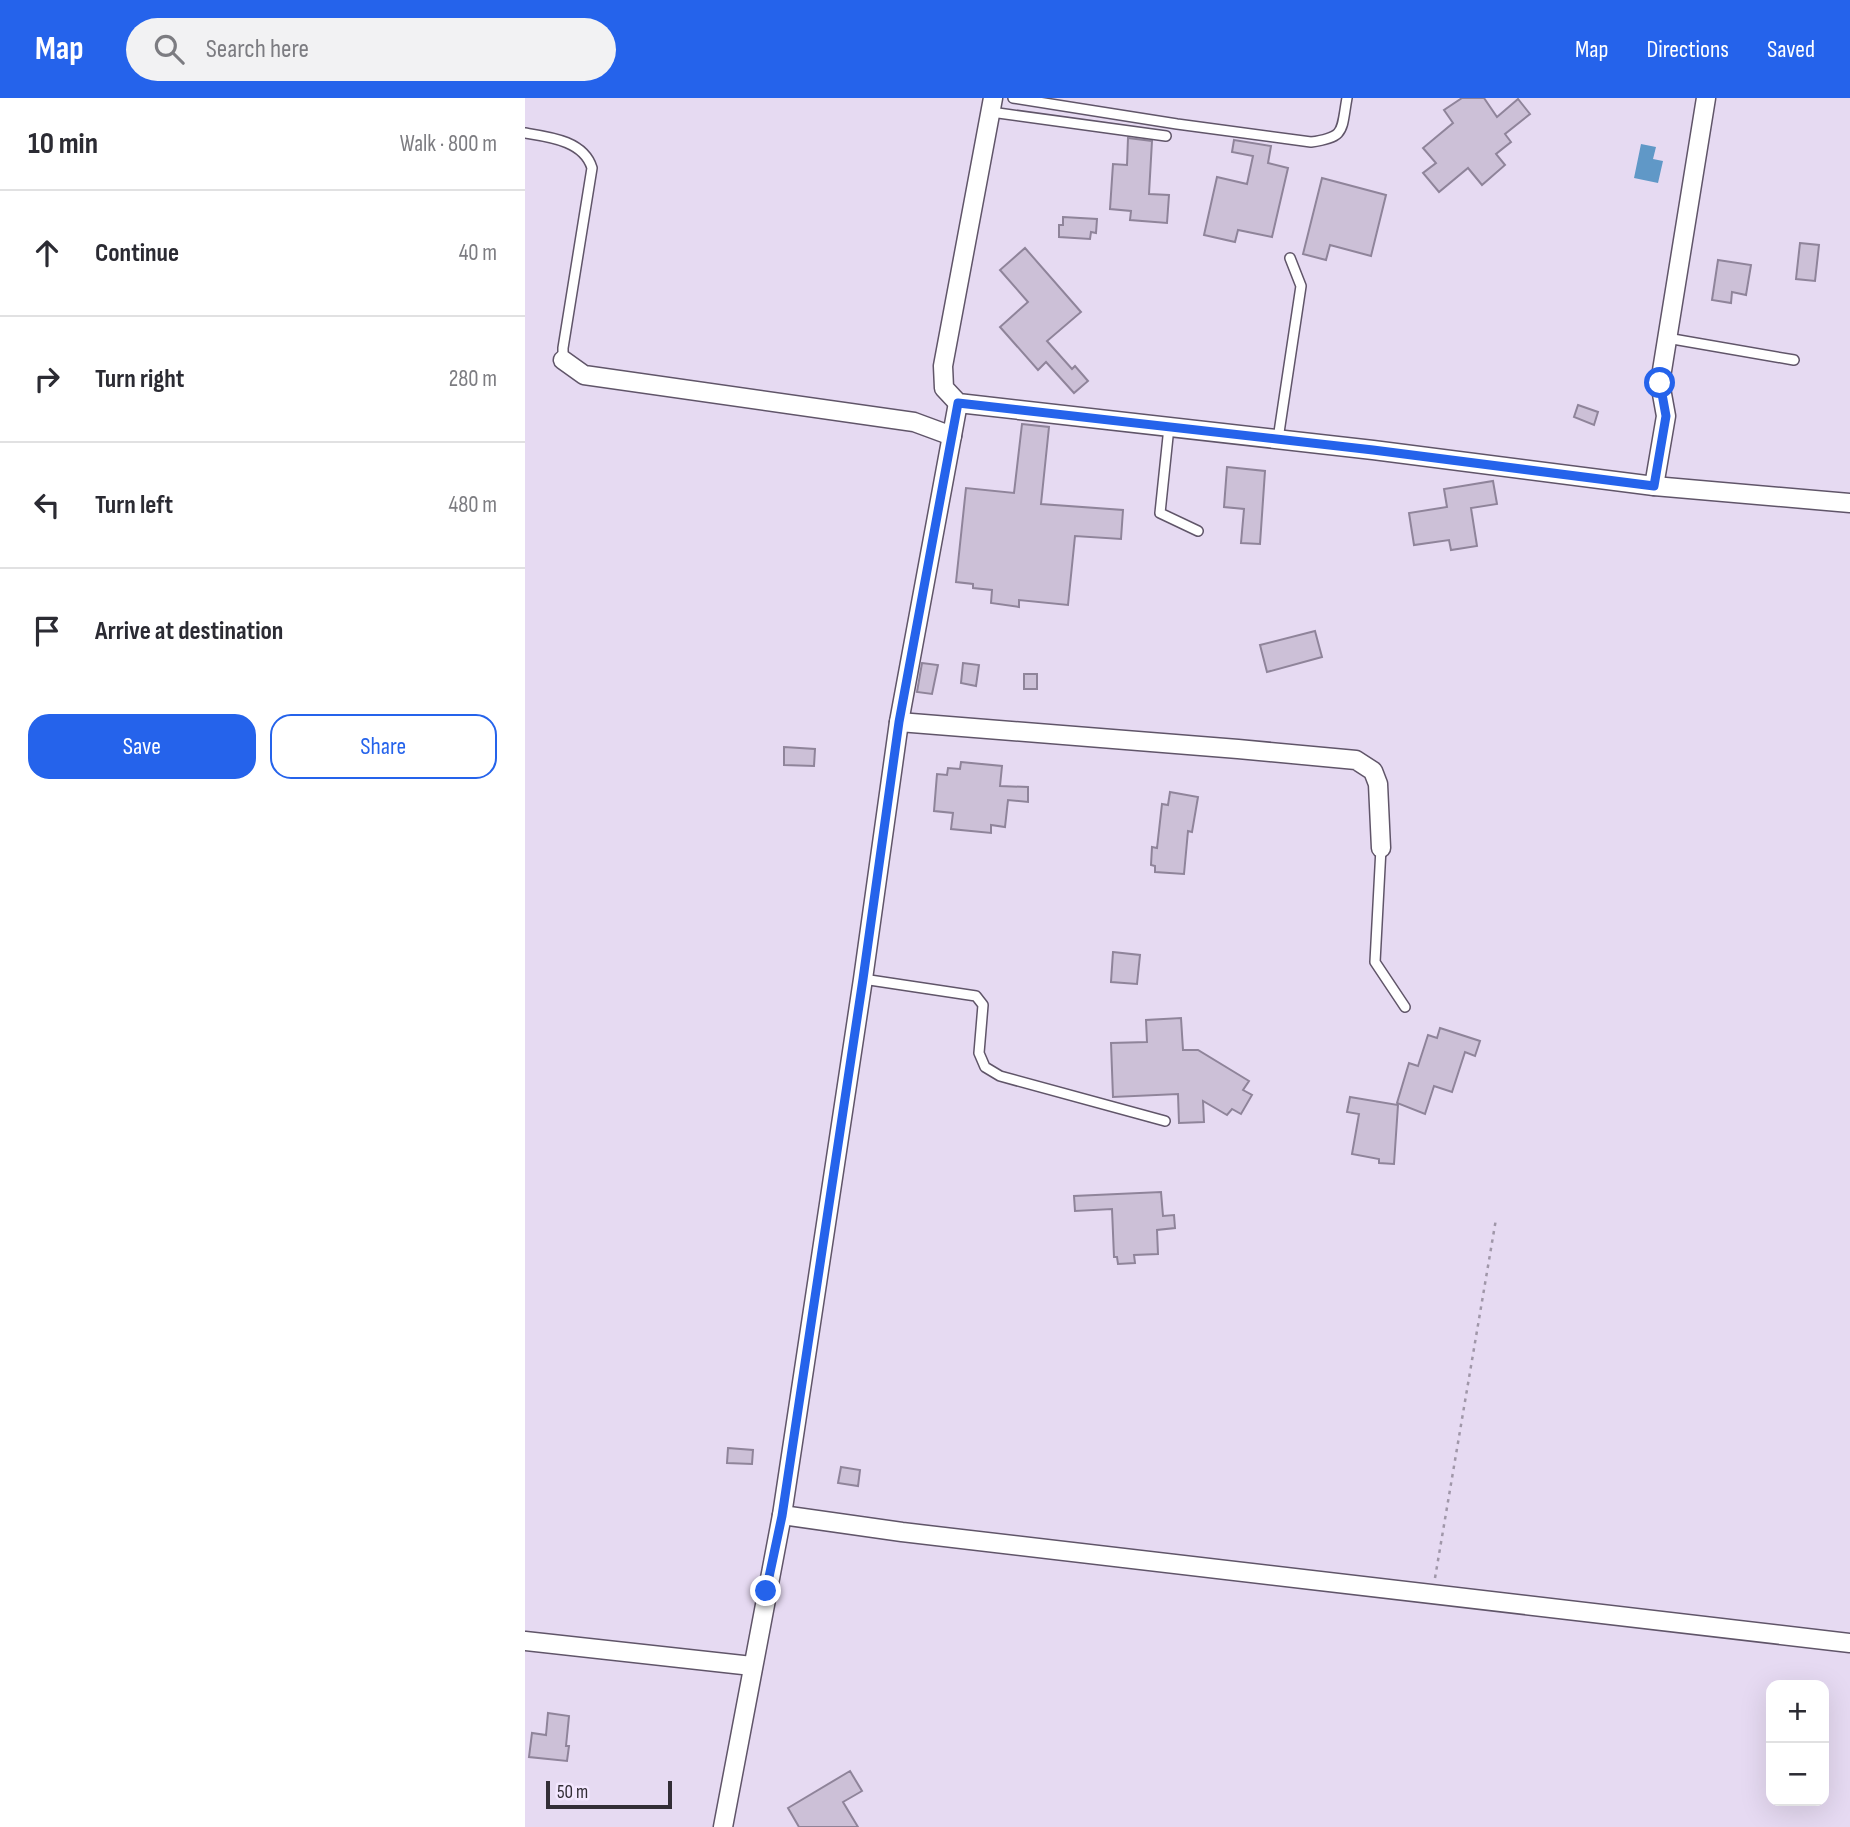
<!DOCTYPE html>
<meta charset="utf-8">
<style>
body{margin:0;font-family:"Sofia Sans Condensed",sans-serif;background:#f2f2f3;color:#2b2b33}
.controls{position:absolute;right:21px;bottom:21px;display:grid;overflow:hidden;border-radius:14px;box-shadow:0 7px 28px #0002}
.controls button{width:63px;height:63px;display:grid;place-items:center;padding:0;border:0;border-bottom:2px solid #e1e1e2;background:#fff;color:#2b2b33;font:35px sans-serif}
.scale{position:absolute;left:21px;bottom:18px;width:126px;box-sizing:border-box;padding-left:7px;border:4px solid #322d36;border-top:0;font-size:19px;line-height:24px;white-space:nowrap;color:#322d36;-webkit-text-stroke:5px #f3e7ff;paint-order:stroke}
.stop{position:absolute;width:21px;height:21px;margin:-16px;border:5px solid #2563eb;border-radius:50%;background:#fff}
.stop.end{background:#2563eb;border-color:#fff;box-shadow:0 2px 7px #0008}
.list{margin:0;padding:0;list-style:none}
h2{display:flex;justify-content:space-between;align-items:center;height:91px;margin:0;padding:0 28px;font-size:30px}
h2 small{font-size:23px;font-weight:400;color:#7c7c81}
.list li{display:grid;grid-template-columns:46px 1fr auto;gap:21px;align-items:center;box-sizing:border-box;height:126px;padding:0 28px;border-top:2px solid #e1e1e2}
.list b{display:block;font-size:26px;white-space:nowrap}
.list em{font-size:23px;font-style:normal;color:#7c7c81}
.actions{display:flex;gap:14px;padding:21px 28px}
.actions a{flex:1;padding:16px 0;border:2px solid #2563eb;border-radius:21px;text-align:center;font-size:24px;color:#2563eb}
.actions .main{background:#2563eb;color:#fff}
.icon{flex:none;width:38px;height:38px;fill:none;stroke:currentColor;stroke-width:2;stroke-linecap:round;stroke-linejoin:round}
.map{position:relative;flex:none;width:1325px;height:1729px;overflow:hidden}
header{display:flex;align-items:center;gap:42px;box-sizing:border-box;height:98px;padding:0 35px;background:#2563eb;color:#fff}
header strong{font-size:33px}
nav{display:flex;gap:38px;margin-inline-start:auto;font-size:24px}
.search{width:490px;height:63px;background:#f2f2f3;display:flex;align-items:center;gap:18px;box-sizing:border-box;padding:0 24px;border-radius:38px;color:#7c7c81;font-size:26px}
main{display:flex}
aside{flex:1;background:#fff}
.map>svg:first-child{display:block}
.water{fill:#6098c7}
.building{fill:#ccc0d7;stroke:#8f849a;stroke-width:2}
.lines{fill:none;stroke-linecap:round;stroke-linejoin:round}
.lane-casing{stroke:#605569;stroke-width:12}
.street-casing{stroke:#605569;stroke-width:21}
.path{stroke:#a097a9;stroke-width:2.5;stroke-dasharray:3.5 5;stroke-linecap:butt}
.lane{stroke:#fff;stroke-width:9}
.street{stroke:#fff;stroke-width:18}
.route{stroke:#2563eb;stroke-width:9}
</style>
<header>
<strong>Map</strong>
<div class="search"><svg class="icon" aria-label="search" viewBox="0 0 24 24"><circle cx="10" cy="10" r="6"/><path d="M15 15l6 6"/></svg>Search here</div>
<nav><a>Map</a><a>Directions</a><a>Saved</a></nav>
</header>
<main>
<aside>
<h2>10 min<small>Walk · 800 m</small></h2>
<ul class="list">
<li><svg class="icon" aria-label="ahead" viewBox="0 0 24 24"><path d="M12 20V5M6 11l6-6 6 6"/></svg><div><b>Continue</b></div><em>40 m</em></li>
<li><svg class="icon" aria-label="right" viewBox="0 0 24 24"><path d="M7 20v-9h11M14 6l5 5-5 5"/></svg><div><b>Turn right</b></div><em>280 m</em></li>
<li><svg class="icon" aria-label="left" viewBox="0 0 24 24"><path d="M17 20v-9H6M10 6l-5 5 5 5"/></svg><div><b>Turn left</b></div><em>480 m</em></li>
<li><svg class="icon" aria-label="arrive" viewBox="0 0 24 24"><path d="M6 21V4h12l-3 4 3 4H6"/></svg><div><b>Arrive at destination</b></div></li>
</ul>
<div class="actions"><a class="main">Save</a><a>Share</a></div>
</aside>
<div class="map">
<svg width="1325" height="1729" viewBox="0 0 1325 1729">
<rect width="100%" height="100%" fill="#e6daf2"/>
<!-- water -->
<polygon class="water" points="1116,46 1131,49 1128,61 1138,63 1133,85 1109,80"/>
<!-- building -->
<g class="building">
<polygon points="937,0 959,0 972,19 993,1 1005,16 980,36 986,44 971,56 980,67 957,87 943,70 914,94 898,75 911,65 898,50 928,25 919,12"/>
<polygon points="603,40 627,43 624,96 644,97 642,125 605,122 606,113 585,111 588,66 602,67"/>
<polygon points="709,42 746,48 743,65 763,70 747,139 713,132 710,144 679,137 692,79 722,86 728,58 707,54"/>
<polygon points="797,80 861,97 846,158 805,147 801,162 778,156"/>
<polygon points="538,119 572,121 571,135 566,134 565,141 534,139 534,127 538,127"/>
<polygon points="1275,145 1294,147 1290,183 1271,181"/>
<polygon points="500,150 556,214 522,243 547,271 550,268 563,283 549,295 521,264 513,272 475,229 503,204 475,172"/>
<polygon points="1193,162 1226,167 1221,197 1207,194 1206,205 1187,202"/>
<polygon points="1053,307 1073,314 1069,327 1049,319"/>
<polygon points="497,326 524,329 516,406 598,412 596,441 550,438 543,507 494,502 494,509 466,505 467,492 448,490 448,486 431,484 441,390 489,395"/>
<polygon points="702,369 740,373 735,446 716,445 719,411 699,409"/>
<polygon points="968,383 972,406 946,410 952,448 926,452 924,442 889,447 884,415 922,409 919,391"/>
<polygon points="790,533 797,559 742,574 735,547"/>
<polygon points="397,565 413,567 407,596 392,594"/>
<polygon points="438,565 454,567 451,588 436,585"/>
<rect x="499" y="576" width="13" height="15"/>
<polygon points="259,649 290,651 289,668 259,667"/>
<polygon points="436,664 477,668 475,688 503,689 503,704 483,702 480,729 466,727 466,735 426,731 428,715 409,713 412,676 422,677 423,670 435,671"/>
<polygon points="645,694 673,699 667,734 663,733 659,776 630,774 630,768 626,767 627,749 632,750 637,706 643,707"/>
<polygon points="588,854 615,857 612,886 586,884"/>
<polygon points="656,920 658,952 673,952 724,983 718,992 727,997 716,1016 707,1011 702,1017 678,1003 679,1024 654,1025 653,996 588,999 586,945 622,944 621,922"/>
<polygon points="915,930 955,943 950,958 940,954 927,994 909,988 900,1016 872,1005 884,965 893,968 903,937 912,940"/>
<polygon points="825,999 873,1007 869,1066 854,1065 854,1061 827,1056 834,1016 822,1014"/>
<polygon points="636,1094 638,1118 649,1117 650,1130 632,1132 633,1156 609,1157 610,1165 593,1166 592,1159 589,1159 587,1111 550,1113 549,1098"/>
<polygon points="203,1350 228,1352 227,1366 202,1365"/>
<polygon points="316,1369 335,1372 333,1388 313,1385"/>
<polygon points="23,1615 44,1618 41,1648 44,1648 42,1663 4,1659 7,1635 21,1637"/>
<polygon points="325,1673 337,1693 318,1704 333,1729 274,1729 263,1710"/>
</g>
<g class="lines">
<defs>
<g id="lane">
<path d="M488,0L652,26L786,44C821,39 816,33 822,0"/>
<polyline points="466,14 641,38"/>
<path d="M0,35C25,39 59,43 67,70L38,250V262"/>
<polyline points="1142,240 1269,262"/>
<polyline points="644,329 635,415 673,433"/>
<polyline points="753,341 776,188 765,160"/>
<polyline points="856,750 850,864 880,909"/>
<polyline points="338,881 451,898 458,907 454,955 460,969 475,978 640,1023"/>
</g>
<g id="street">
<polyline points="468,0 418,268 419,290 433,305 848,352 1129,388 1325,405"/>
<polyline points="38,262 59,277 389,324 427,338"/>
<polyline points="1129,388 1141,318 1135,285 1181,0"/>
<polyline points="374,624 713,651 831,662 848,673 853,686 856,750"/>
<polyline points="257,1417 377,1434 1325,1545"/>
<polyline points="0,1543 227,1568"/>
<polyline points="198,1729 257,1417 338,881 374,624 433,305"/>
</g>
</defs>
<!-- lane casing -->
<use href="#lane" class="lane-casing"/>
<!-- street casing -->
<use href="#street" class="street-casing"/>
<!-- path -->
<polyline class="path" points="910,1480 971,1121"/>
<!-- lane -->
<use href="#lane" class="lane"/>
<!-- street -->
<use href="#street" class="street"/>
</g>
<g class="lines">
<!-- route -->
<polyline class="route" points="241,1493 257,1418 338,881 374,624 433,305 848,352 1129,388 1141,318 1135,285"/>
</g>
</svg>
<div class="controls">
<button>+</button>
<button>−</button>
</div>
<div class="scale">50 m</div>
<div class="stop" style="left:1135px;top:285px"></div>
<div class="stop end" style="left:241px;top:1493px"></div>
</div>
</main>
